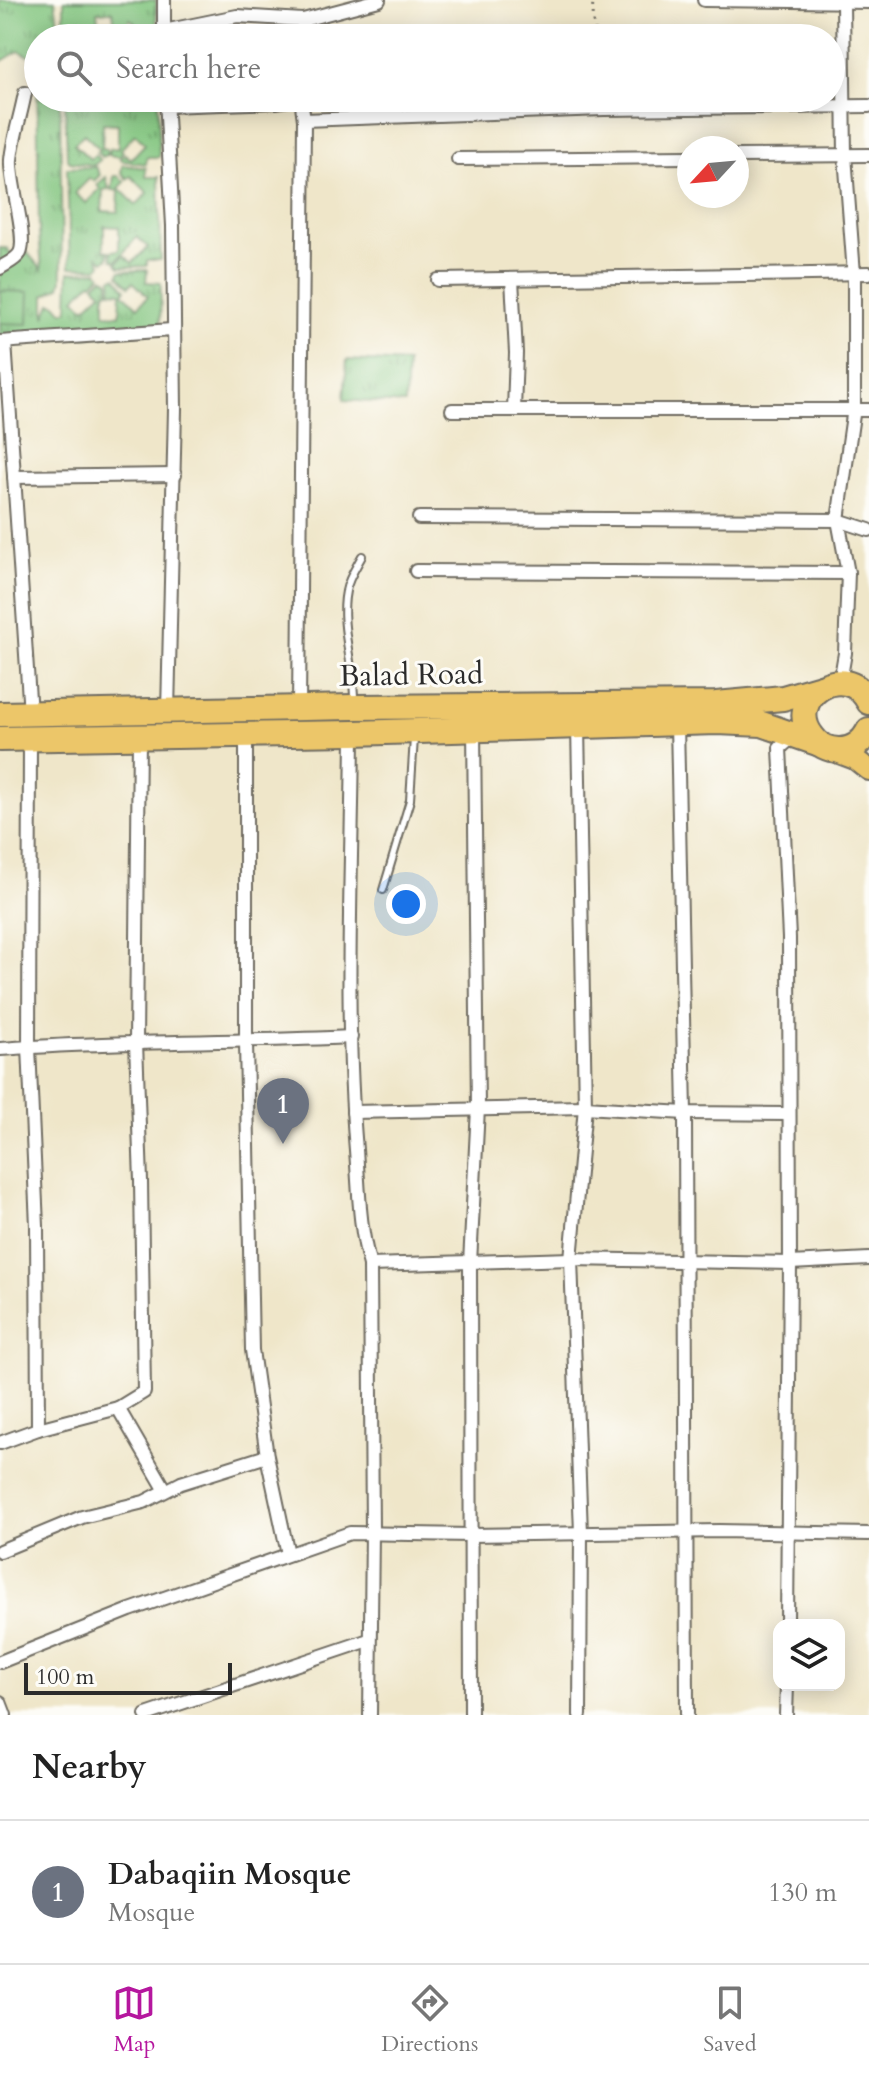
<!DOCTYPE html>
<style>
body{margin:0;font-family:Cardo,serif;background:#f6f6f6;color:#222}
.controls{position:absolute;right:24px;bottom:24px;display:grid;overflow:hidden;border-radius:16px;box-shadow:0 4px 20px #0003}
.controls button{width:72px;height:72px;display:grid;place-items:center;padding:0;border:0;border-bottom:2px solid #e0e0e0;background:#fff;color:#222;font:40px sans-serif}
.compass{position:absolute;left:677px;top:136px;width:72px;height:72px;border-radius:50%;background:#fff;box-shadow:0 4px 20px #0003;rotate:244deg}
.scale{position:absolute;left:24px;bottom:20px;width:208px;box-sizing:border-box;padding-left:8px;border:4px solid #2b2b2b;border-top:0;font-size:22px;line-height:28px;white-space:nowrap;color:#2b2b2b;-webkit-text-stroke:6px #fdfcf7;paint-order:stroke}
.you{position:absolute;left:406px;top:904px;width:28px;height:28px;margin:-20px;border:6px solid #fff;border-radius:50%;background:#1a73e8;box-shadow:0 0 0 12px #1a73e833}
.badge{display:grid;place-items:center;width:52px;height:52px;border-radius:50%;background:#b5179e;color:#fff;font-size:26px;font-weight:700}
.pin{position:absolute;translate:-50% -66px;filter:drop-shadow(0 2px 4px #0008)}
.pin::after{content:'';position:absolute;top:42px;width:28px;height:24px;background:inherit;clip-path:polygon(0 0,100% 0,50% 100%)}
.list{margin:0;padding:0;list-style:none}
h2{display:flex;justify-content:space-between;align-items:center;height:104px;margin:0;padding:0 32px;font-size:34px}
h2 small{font-size:26px;font-weight:400;color:#767676}
.list li{display:grid;grid-template-columns:52px 1fr auto;gap:24px;align-items:center;box-sizing:border-box;height:144px;padding:0 32px;border-top:2px solid #e0e0e0}
.list b{display:block;font-size:30px;white-space:nowrap}
.list p{margin:0;font-size:26px;white-space:nowrap;color:#767676}
.list em{font-size:26px;font-style:normal;color:#767676}
.icon{flex:none;width:44px;height:44px;fill:none;stroke:currentColor;stroke-width:2;stroke-linecap:round;stroke-linejoin:round}
.map{position:relative;flex:none;width:869px;height:1715px;overflow:hidden}
.search{position:absolute;background:#fff;box-shadow:0 4px 20px #0003;left:24px;right:24px;top:24px;height:88px;display:flex;align-items:center;gap:20px;box-sizing:border-box;padding:0 28px;border-radius:44px;color:#767676;font-size:30px}
.sheet{height:248px;background:#fff}
nav{display:flex;justify-content:space-around;align-items:center;box-sizing:border-box;height:112px;border-top:2px solid #e0e0e0;background:#fff;font-size:22px;color:#767676}
nav a{display:grid;justify-items:center;gap:4px}
nav .on{color:#b5179e}
.map>svg:first-child{display:block}
.grass{fill:url(#grass-tufts);stroke:#567855;stroke-width:2}
.garden{fill:#82c57f;stroke:#567855;stroke-width:2}
.lines{fill:none;stroke-linecap:round;stroke-linejoin:round}
.lane-casing{stroke:#706c62;stroke-width:10}
.street-casing{stroke:#706c62;stroke-width:16}
.primary-casing{stroke:#706c62;stroke-width:24}
.highway-casing{stroke:#706c62;stroke-width:28}
.path{stroke:#706c62;stroke-width:3;stroke-dasharray:2 6;stroke-linecap:butt}
.lane{stroke:#fff;stroke-width:6}
.street{stroke:#fff;stroke-width:12}
.primary{stroke:#ecc669;stroke-width:20}
.highway{stroke:#ecc669;stroke-width:24}
.labels{text-anchor:middle;dominant-baseline:central;stroke-width:6;stroke-linejoin:round;paint-order:stroke}
.street-label{font-size:30px;fill:#2b2b2b;stroke:#fdfcf7}
</style>
<div class="map">
<svg width="869" height="1715" viewBox="0 0 869 1715">
<defs>
<pattern id="grass-tufts" width="24" height="20" patternUnits="userSpaceOnUse" patternTransform="scale(2)"><rect width="24" height="20" fill="#82c57f"/><path d="M3 7l-1-3M5 7V3M7 7l1-3M15 17l-1-3M17 17v-4M19 17l1-3" fill="none" stroke="#6ba068"/></pattern>
</defs>
<rect width="100%" height="100%" fill="#fdfcf7"/>
<filter id="ink" filterUnits="userSpaceOnUse"><feTurbulence type="fractalNoise" baseFrequency=".0125" numOctaves="2"/><feDisplacementMap in="SourceGraphic" scale="16" xChannelSelector="R" yChannelSelector="G"/><feConvolveMatrix kernelMatrix="1 2 1 2 8 2 1 2 1" color-interpolation-filters="sRGB"/></filter>
<filter id="wash" filterUnits="userSpaceOnUse"><feTurbulence type="fractalNoise" baseFrequency=".006" numOctaves="4" result="noise"/><feDisplacementMap in="SourceGraphic" scale="32" xChannelSelector="R" yChannelSelector="G"/><feGaussianBlur stdDeviation="1.8" result="paint"/><feColorMatrix in="noise" values="0 0 0 0 0 0 0 0 0 0 0 0 0 0 0 0 0 1.4 0 .05"/><feComposite in="paint" operator="in"/></filter>
<g filter="url(#wash)">
<rect width="100%" height="100%" fill="#efe6c9"/>
<!-- grass -->
<g class="grass">
<polygon points="0,0 55,0 60,38 38,38 38,98 60,98 62,279 60,287 45,295 45,317 51,303 56,304 62,311 68,311 69,272 98,271 101,275 93,283 91,282 75,298 85,308 102,292 95,285 103,277 109,280 109,291 105,292 105,314 120,315 121,292 111,291 112,278 116,277 126,289 123,293 138,307 148,296 133,282 129,286 119,275 120,271 147,270 146,282 161,283 160,332 0,342 0,248 7,248 13,259 26,251 42,270 39,233 37,59 19,51 0,62"/>
<polygon points="64,0 156,0 157,38 137,38 143,30 130,19 117,38 108,38 116,37 113,11 97,12 100,37 105,38 100,38 80,20 68,33 72,38 64,38"/>
<polygon points="65,98 101,98 102,103 117,103 117,98 158,98 159,157 147,157 146,164 123,161 120,159 125,154 131,159 145,144 135,134 121,149 123,152 119,157 109,155 110,149 118,148 118,124 103,123 102,148 107,149 107,155 102,157 97,152 100,149 84,134 74,144 90,159 95,155 100,160 94,165 70,162 67,156"/>
<polygon points="123,165 146,168 146,177 159,177 161,260 147,260 147,266 120,267 117,263 124,255 132,263 148,247 137,237 116,261 112,259 111,251 119,250 119,227 104,226 104,250 109,251 108,259 104,261 98,256 101,264 98,268 70,267 67,168 96,167 100,175 94,181 90,178 75,193 86,203 100,189 97,185 106,177 109,189 103,190 102,211 118,212 119,191 112,190 114,176 118,176 125,182 119,188 136,205 148,193 131,176 127,179 121,172"/>
<polygon points="347,360 407,363 405,404 344,400"/>
</g>
<!-- garden -->
<polygon class="garden" points="0,291 29,292 28,324 0,323"/>
</g>
<g filter="url(#ink)">
<g class="lines">
<defs>
<g id="lane">
<path d="M354,699C354,664 339,626 346,591C348,579 356,567 362,556"/>
<polyline points="383,890 410,800 414,738"/>
</g>
<g id="street">
<polyline points="164,0 164,38"/>
<polyline points="704,0 869,2"/>
<polyline points="164,31 237,16 303,20 379,0"/>
<polyline points="303,38 303,20"/>
<polyline points="166,98 173,226 175,409 168,712"/>
<polyline points="166,106 276,102 301,98"/>
<polyline points="304,120 604,109 869,106"/>
<polyline points="737,156 869,155"/>
<polyline points="458,159 689,157"/>
<path d="M0,268C6,264 16,260 20,253C28,237 9,181 11,160C13,138 21,115 25,93"/>
<polyline points="512,279 516,353 514,410"/>
<polyline points="438,280 869,273"/>
<polyline points="0,342 172,330"/>
<polyline points="5,342 30,714"/>
<polyline points="452,410 869,410"/>
<polyline points="14,477 175,475"/>
<polyline points="419,518 838,520 869,530"/>
<polyline points="416,571 848,573"/>
<polyline points="840,682 845,653 848,573 838,520 854,408 854,274 845,155 843,2"/>
<polyline points="299,710 304,120 301,98"/>
<polyline points="677,723 685,1113 687,1715"/>
<polyline points="578,726 585,1107 571,1259 581,1533 580,1715"/>
<path d="M353,733C352,872 344,1012 356,1150C359,1189 359,1228 370,1265L372,1531L370,1715"/>
<polyline points="246,735 246,1042 252,1350 267,1456 288,1554"/>
<polyline points="30,739 29,1047 37,1226 38,1429"/>
<path d="M0,1049C117,1040 234,1043 351,1037"/>
<polyline points="353,1112 585,1107 685,1113 788,1114"/>
<polyline points="370,1265 571,1259 790,1263 869,1259"/>
<polyline points="118,1408 165,1489"/>
<polyline points="0,1443 38,1429 118,1408 144,1392 141,1181 136,1042 139,737"/>
<polyline points="0,1551 82,1517 144,1502 181,1483 267,1456"/>
<polyline points="787,1625 790,1263 789,938 780,748 796,734"/>
<polyline points="0,1662 130,1610 350,1533 471,1535 719,1531 869,1534"/>
<polyline points="0,1702 5,1715"/>
<polyline points="146,1715 369,1640"/>
<polyline points="471,1715 470,1263 478,1108 474,729"/>
<polyline points="786,1715 787,1685"/>
</g>
<polyline id="primary" points="831,750 855,759 869,770"/>
<g id="highway">
<path d="M869,702C845,657 783,698 812,736C818,745 828,750 839,750C852,750 863,742 869,730"/>
<polyline points="0,714 353,707 716,704 783,698 821,687"/>
<polyline points="0,739 353,733 717,722 762,724 817,743"/>
</g>
</defs>
<!-- lane casing -->
<use href="#lane" class="lane-casing"/>
<!-- street casing -->
<use href="#street" class="street-casing"/>
<!-- primary casing -->
<use href="#primary" class="primary-casing"/>
<!-- highway casing -->
<use href="#highway" class="highway-casing"/>
<!-- path -->
<polyline class="path" points="596,0 593,1 592,18 597,38"/>
<!-- lane -->
<use href="#lane" class="lane"/>
<!-- street -->
<use href="#street" class="street"/>
<!-- primary -->
<use href="#primary" class="primary"/>
<!-- highway -->
<use href="#highway" class="highway"/>
</g>
</g>
<g class="labels">
<!-- street labels -->
<g class="street-label">
<text transform="translate(411 675) rotate(-1)">Balad Road</text>
</g>
</g>
</svg>
<div class="controls">
<button><svg class="icon" aria-label="layers" viewBox="0 0 24 24"><path d="M12 4l9 5-9 5-9-5zM3 14l9 5 9-5"/></svg></button>
</div>
<svg class="compass" viewBox="-18 -18 36 36"><path d="M0-13l5 13h-10z" fill="#e53935"/><path d="M0 13l5-13h-10z" fill="#767676"/></svg>
<div class="scale">100 m</div>
<div class="you"></div>
<div class="pin badge" style="left:283px;top:1144px;background:#6b7280">1</div>
<div class="search"><svg class="icon" aria-label="search" viewBox="0 0 24 24"><circle cx="10" cy="10" r="6"/><path d="M15 15l6 6"/></svg>Search here</div>
</div>
<section class="sheet">
<h2>Nearby<small></small></h2>
<ul class="list">
<li><span class="badge" style="background:#6b7280">1</span><div><b>Dabaqiin Mosque</b><p>Mosque</p></div><em>130 m</em></li>
</ul>
</section>
<nav>
<a class="on"><svg class="icon" aria-label="map" viewBox="0 0 24 24"><path d="M3 6l6-2 6 2 6-2v14l-6 2-6-2-6 2zM9 4v14M15 6v14"/></svg>Map</a>
<a><svg class="icon" aria-label="directions" viewBox="0 0 24 24"><path d="M12 3l9 9-9 9-9-9zM9 14v-3h6M13 9l2 2-2 2"/></svg>Directions</a>
<a><svg class="icon" aria-label="saved" viewBox="0 0 24 24"><path d="M7 4h10v16l-5-4-5 4z"/></svg>Saved</a>
</nav>
